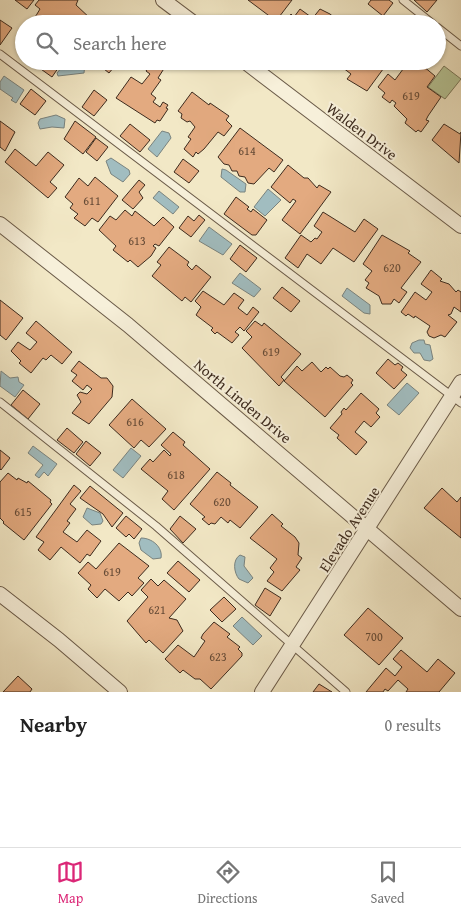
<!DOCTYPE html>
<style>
body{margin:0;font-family:"Gentium Book Plus",serif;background:#f6f6f6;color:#222}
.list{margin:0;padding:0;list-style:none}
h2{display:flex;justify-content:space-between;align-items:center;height:65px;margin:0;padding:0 20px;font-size:21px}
h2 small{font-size:16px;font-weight:400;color:#767676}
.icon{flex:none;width:28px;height:28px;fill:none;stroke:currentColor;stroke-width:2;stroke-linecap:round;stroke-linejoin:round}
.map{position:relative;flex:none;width:461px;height:692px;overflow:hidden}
.search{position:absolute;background:#fff;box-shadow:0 1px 4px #0004;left:15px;right:15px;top:15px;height:55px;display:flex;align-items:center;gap:12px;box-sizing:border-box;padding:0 18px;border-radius:28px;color:#767676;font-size:19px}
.sheet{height:155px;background:#fff}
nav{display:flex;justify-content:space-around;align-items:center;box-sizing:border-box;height:70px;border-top:1px solid #e0e0e0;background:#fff;font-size:14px;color:#767676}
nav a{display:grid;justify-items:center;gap:2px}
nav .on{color:#db2777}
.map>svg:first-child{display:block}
.green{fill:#b7c697;stroke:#7a785a}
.water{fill:#a1bdc0;stroke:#79837f}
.building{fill:#e3aa80;stroke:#3d2b1e}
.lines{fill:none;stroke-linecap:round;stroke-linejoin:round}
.lane-casing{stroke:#6a5a48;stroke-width:9}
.street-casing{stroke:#6a5a48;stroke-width:16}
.lane{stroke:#f7f0da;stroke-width:7}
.street{stroke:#f7f0da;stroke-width:14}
.labels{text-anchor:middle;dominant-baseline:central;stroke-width:4;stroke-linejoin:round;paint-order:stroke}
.number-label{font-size:12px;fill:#664b36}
.street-label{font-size:15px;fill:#3d2b1e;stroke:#f7f0da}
</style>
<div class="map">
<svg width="461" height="692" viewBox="0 0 461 692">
<rect width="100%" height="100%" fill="#f2e8c6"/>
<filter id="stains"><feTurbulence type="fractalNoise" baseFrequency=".004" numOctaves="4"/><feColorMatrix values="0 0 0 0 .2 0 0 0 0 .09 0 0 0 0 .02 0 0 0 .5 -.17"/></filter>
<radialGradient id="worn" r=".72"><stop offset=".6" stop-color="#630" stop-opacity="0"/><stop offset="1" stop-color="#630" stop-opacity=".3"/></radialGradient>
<!-- green -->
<polygon class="green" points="444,66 461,79 445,99 428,87"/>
<!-- water -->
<g class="water">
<polygon points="74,61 85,63 84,73 58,76 57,73 62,67"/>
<polygon points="4,76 24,90 16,103 11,100 13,98 0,89 0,82"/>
<polygon points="56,115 65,119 64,128 52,127 40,129 38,123 40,119"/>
<polygon points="162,131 169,133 171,138 157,157 148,149"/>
<polygon points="111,158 129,170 130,174 123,182 111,174 106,161"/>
<polygon points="222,169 226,170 246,184 245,192 240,192 221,177"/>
<polygon points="268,189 281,200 265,216 254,207"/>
<polygon points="159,191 179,207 173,214 153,198"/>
<polygon points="209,227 232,244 223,255 199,241"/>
<polygon points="240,273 261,289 254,297 232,283"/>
<polygon points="347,288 370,305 370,314 364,313 342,296"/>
<polygon points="419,340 424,340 425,344 430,345 433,359 430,361 424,360 420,353 414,353 410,348 412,343"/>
<polygon points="1,371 10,378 18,377 19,382 24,385 15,397 0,386"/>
<polygon points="407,383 419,393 399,415 387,405"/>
<polygon points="33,446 57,464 48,476 44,472 39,478 35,475 43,465 28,453"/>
<polygon points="131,448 141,456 123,478 113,470"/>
<polygon points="87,508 100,513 103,521 101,524 92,525 83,517"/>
<path d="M141,538C152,538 163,547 161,558L153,559L141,550L139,543Z"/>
<path d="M240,555L245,557L244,566L253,578L248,583L239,579C234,573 232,560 240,555Z"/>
<polygon points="242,617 262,636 253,645 233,626"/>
</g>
<!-- building -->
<g class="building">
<polygon points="15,0 34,0 27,9"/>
<polygon points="39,0 78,0 76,5 92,20 90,24 31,24 40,9 35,5"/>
<polygon points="248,0 292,0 276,21"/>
<polygon points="371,0 389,0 393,3 383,16 368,4"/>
<polygon points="414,0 437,0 427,12"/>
<polygon points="300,9 311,17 306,24 284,24 291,14 294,17"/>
<polygon points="320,9 330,14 342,24 308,24"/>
<polygon points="0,20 12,28 0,45"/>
<polygon points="42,61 63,61 52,77 38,67"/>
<polygon points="94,61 119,61 109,73"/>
<polygon points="153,61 165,67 158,78 161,80 151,94 156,98 153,102 160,107 163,102 168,105 166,108 168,109 160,121 157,120 155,123 116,98 131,77 142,84 150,74 146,71"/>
<polygon points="334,61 389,61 367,91 347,79 351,74"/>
<polygon points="409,61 417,61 435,76 427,87 441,97 428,116 426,120 429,121 421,132 418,130 416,132 405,123 407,119 394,106 396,103 392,100 390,103 382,97 385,93 378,87 388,74 395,80"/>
<polygon points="31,89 46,101 35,115 20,104"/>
<polygon points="94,90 107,100 94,116 82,107"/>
<polygon points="192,92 209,105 210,103 229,116 226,120 232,126 224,136 218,132 204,149 198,154 196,152 193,157 184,149 191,139 188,137 195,127 190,121 187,122 181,118 182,114 178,111"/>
<polygon points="0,121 15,132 5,151 0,147"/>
<polygon points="75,121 96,137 83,154 64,139"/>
<polygon points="130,124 150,140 140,152 120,136"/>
<polygon points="444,124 460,134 461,132 459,163 432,140"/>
<polygon points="240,128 283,160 274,172 269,168 254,184 248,183 245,177 239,176 237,171 232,171 229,165 224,164 218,157"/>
<polygon points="96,138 108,147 97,161 86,152"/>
<polygon points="15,149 36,166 48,152 64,165 50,182 57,188 48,198 5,162"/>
<polygon points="183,159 199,171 189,183 174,172"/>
<polygon points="288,165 304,178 308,178 317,188 319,185 331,192 300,234 282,220 296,201 293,199 290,203 271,187"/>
<polygon points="95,177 118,196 98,222 92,218 85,226 74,218 78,214 70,208 73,204 65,197 79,178 88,186"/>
<polygon points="139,180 145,185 139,192 143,198 133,209 122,200"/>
<polygon points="236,197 249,207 247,209 251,212 253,209 267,220 256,235 252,235 224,214"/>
<polygon points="125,210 132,216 135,211 154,226 163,217 174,227 159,246 155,244 153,246 156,248 151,256 138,267 130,260 128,262 113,250 116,246 99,230 110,216 116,220"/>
<polygon points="323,212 355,232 364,219 378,229 354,262 333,248 321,264 307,254 298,268 285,258 301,235 311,242 315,238 317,239 322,232 314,226"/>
<polygon points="199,215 205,220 191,237 179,228 188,216 194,221"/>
<polygon points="382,235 410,251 408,253 421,262 401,288 407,292 399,303 394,299 391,304 382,304 379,296 366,288 369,283 365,280 372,271 363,264"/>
<polygon points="240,245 257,258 246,272 230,259"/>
<polygon points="169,247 189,262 187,265 192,270 196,265 211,277 191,302 185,297 182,301 152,276 161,265 157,262"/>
<polygon points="431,270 442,279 440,281 449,284 456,292 458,290 461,292 461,312 454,307 451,314 448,315 457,322 445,337 441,335 434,338 429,336 427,332 430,326 415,316 414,318 408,314 406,316 401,312 415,292 426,300 432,292 421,284"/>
<polygon points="282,287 300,301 291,312 273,298"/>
<polygon points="203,291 224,305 234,293 244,300 238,308 247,315 253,307 259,312 244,331 240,327 235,332 239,335 232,343 217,332 215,334 211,330 213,328 196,315 201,307 195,301"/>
<polygon points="0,300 23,318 6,340 0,335"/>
<polygon points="36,321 72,352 62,364 51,355 46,360 43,358 31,373 19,363 21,361 11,351 18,342 30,350 37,342 26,333"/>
<polygon points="255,321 262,326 264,323 301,354 281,377 284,380 279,386 242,348 252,337 246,331"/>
<polygon points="388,359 395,365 398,363 403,367 401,370 407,375 394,389 376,373"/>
<polygon points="79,361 101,378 107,378 113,386 112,397 89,424 72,413 81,402 77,395 80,392 87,394 92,389 87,385 83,390 72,381 77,375 71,371"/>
<polygon points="312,362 321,372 326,367 328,369 330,367 340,376 344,377 347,375 353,380 351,383 353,385 325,417 284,381 297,366 302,371"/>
<polygon points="23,390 40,404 28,419 11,405"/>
<polygon points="361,393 379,409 376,413 380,417 371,427 364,421 355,432 367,442 356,455 337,438 339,435 330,428 342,414 341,412 344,408 346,410"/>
<polygon points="132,399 166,429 149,447 141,440 134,448 109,425"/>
<polygon points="67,428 83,442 74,453 57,440"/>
<polygon points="173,432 185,442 183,445 210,469 174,510 162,499 168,491 141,469 150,459 153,462 164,450 170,456 171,454 161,445"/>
<polygon points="86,441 101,453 90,466 76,454"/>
<polygon points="0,450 10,458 1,470 0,469"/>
<polygon points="217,472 231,483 230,485 258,507 240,528 230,520 228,523 221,517 215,524 211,523 209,525 202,519 205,517 190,504"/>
<polygon points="8,473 17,480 18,478 27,483 28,481 51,500 50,502 52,504 24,540 3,523 4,522 0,518 0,482"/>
<polygon points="74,485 81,491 70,504 76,509 67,521 70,523 63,532 77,542 87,530 101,541 90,556 87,554 80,563 61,547 50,560 38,550 44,542 36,537"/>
<polygon points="90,486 123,513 112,527 103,514 80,498"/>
<polygon points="442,488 457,502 461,497 461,538 424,508"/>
<polygon points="272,514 283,524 281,526 295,537 299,543 298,555 302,558 296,567 300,570 282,591 267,581 274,572 270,568 277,559 250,538"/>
<polygon points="126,516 142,529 134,539 129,534 126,537 116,528"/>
<polygon points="180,516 196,529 183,543 170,529"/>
<polygon points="119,543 149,566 138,578 144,583 132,596 128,592 119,601 105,589 97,598 88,589 91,585 78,573 88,562 96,569"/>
<polygon points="178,561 200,580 189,592 167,573"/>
<polygon points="151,579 158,586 164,580 186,599 169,618 177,620 183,631 163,653 149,640 146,643 127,621 148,597 141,590"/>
<polygon points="265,588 281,598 270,616 255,605"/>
<polygon points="224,597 236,609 222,622 210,610"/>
<polygon points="368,608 403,638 379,665 344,635"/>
<polygon points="214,622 230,634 227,637 240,647 238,649 242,653 242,656 211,689 200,679 195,679 183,670 180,673 165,659 178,645 194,657 205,641 201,638 203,634"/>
<polygon points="401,650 427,672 438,659 455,673 439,692 406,692 408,689 398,680 388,691 385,689 383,692 366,692 386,668 395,676 402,667 393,659"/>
<polygon points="18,676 32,689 30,692 3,692"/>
<polygon points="319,684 332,692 313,692"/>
</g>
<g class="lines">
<defs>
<g id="lane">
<polyline points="403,0 433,24"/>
<polyline points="437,27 461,46"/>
<polyline points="0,54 461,403"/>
<polyline points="0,402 156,526 346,692"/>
</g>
<g id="street">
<polyline points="163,0 195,24"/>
<polyline points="244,61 461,226"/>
<polyline points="0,224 128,325 461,609"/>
<polyline points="0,594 59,640 120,692"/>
<polyline points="262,692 461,382"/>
</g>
</defs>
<!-- lane casing -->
<use href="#lane" class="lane-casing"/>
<!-- street casing -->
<use href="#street" class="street-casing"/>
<!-- lane -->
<use href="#lane" class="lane"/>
<!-- street -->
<use href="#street" class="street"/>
</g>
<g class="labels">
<!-- number labels -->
<g class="number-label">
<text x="411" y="95">619</text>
<text x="247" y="150">614</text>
<text x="92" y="200">611</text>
<text x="137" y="240">613</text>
<text x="392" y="267">620</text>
<text x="271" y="351">619</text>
<text x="135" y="421">616</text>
<text x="176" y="474">618</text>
<text x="222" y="501">620</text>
<text x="23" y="511">615</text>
<text x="112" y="571">619</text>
<text x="157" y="609">621</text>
<text x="374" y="636">700</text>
<text x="218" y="656">623</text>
</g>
<!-- street labels -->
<g class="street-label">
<text transform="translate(362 131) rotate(37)">Walden Drive</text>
<text transform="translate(243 401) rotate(40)">North Linden Drive</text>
<text transform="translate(349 529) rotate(-57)">Elevado Avenue</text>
</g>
</g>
<rect width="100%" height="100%" filter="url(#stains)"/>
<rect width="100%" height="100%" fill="url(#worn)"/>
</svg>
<div class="search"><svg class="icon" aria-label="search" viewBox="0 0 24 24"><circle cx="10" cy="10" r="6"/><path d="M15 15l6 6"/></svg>Search here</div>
</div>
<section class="sheet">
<h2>Nearby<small>0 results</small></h2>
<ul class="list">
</ul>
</section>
<nav>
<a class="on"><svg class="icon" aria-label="map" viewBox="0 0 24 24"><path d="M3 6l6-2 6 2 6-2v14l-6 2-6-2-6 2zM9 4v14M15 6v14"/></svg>Map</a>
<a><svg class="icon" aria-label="directions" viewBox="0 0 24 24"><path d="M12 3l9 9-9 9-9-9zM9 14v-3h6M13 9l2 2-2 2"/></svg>Directions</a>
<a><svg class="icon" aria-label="saved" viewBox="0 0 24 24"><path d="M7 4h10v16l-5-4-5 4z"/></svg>Saved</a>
</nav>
